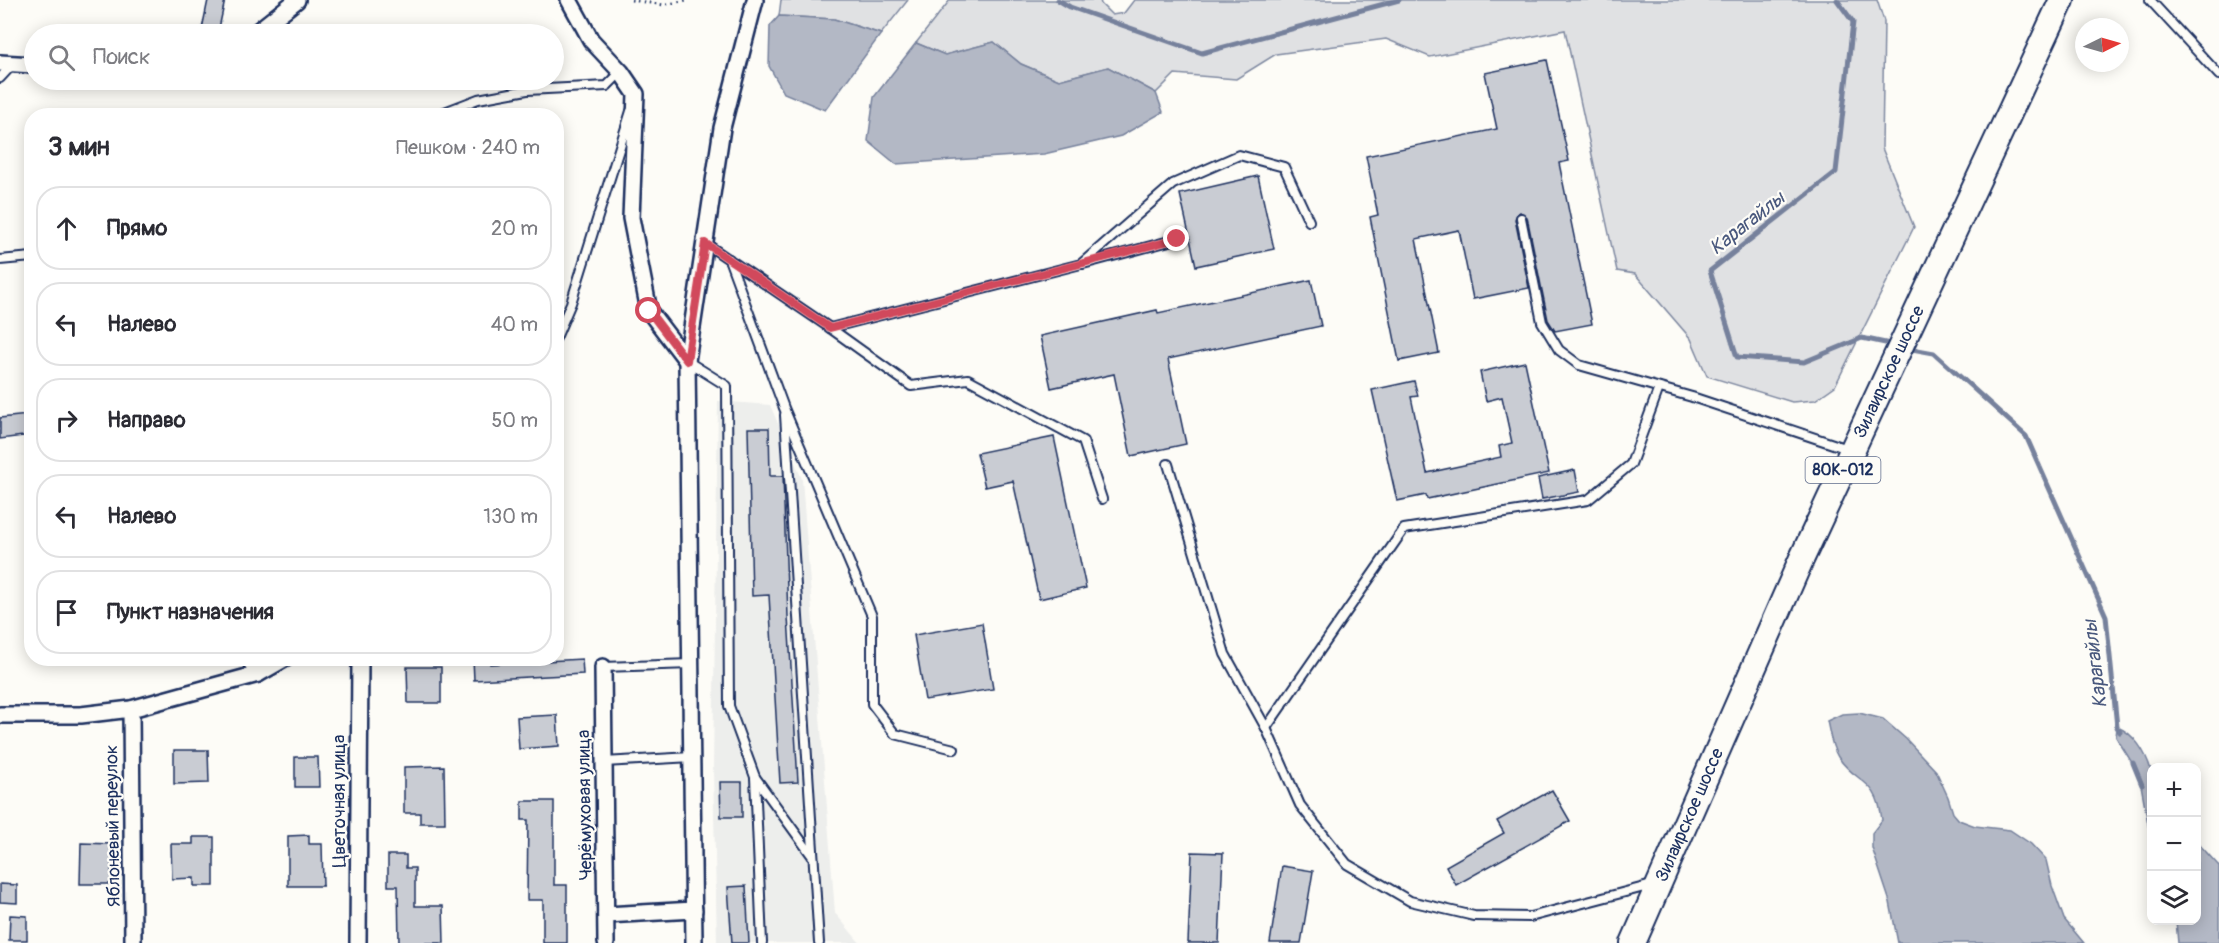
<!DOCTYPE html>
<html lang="ru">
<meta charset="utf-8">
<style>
body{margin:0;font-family:Pangolin,sans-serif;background:#f2f2f3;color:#2b2b33}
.controls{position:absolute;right:18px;bottom:18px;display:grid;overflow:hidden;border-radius:12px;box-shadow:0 3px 15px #0003}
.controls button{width:54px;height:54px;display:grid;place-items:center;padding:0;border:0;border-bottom:2px solid #e1e1e2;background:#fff;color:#2b2b33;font:30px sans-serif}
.compass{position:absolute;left:2075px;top:18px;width:54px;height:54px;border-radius:50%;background:#fff;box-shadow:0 3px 15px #0003;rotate:85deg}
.stop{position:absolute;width:18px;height:18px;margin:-14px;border:4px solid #d1495b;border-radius:50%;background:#fff}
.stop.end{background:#d1495b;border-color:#fff;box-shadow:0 2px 6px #0008}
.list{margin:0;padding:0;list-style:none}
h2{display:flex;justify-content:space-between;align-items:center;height:78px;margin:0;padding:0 24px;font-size:26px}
h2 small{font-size:20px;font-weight:400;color:#7c7c81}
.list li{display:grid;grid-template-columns:39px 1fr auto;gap:18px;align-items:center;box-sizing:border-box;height:84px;margin:0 12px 12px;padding:0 12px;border:2px solid #e1e1e2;border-radius:24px}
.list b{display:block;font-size:22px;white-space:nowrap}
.list em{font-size:20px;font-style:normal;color:#7c7c81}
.icon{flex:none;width:33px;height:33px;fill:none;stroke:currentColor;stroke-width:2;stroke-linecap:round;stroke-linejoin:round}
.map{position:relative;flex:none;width:2219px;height:943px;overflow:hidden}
.search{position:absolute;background:#fff;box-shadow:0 3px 15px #0003;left:24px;top:24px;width:540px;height:66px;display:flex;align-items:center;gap:15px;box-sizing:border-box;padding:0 21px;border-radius:33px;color:#7c7c81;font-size:22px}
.panel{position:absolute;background:#fff;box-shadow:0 3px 15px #0003;left:24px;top:108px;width:540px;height:558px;border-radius:24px}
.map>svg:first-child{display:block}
.built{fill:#edeeec}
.green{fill:#e0e1e3;stroke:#7e88a0;stroke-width:1.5}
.water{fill:#b3b8c5;stroke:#76819c;stroke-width:1.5}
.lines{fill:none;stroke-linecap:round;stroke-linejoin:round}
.stream{stroke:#76819c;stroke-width:5}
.building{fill:#c9ccd3;stroke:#1b2f5e;stroke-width:1.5}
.lane-casing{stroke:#1b2f5e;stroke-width:12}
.street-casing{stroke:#1b2f5e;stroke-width:20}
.primary-casing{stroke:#1b2f5e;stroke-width:28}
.path{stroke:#1b2f5e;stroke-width:3;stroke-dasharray:1.5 4.5;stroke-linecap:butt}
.lane{stroke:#fdfcf7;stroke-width:8}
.street{stroke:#fdfcf7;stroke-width:15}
.primary{stroke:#fdfcf7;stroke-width:24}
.route{stroke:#d1495b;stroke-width:8}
.labels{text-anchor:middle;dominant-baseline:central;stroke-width:4.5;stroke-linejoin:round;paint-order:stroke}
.shield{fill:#fdfcf7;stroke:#5f6c8c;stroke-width:1.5}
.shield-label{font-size:16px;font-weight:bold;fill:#1b2f5e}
.street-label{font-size:18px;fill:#1b2f5e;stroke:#fdfcf7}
.water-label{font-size:20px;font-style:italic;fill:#49587d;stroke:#fdfcf7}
</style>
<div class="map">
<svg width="2219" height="943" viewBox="0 0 2219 943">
<rect width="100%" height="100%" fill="#fdfcf7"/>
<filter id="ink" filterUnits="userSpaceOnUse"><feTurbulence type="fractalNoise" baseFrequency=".0167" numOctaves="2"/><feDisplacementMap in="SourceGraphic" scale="12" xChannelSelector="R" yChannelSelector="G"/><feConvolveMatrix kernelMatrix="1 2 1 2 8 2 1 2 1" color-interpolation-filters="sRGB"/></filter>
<g filter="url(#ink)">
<!-- built -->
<polygon class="built" points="718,401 770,405 802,479 835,913 860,943 717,943 713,770"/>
<!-- green -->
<g class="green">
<polygon points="781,0 908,0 881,34 834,19 779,16"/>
<polygon points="950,0 1100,0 1101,4 1112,15 1124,13 1134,0 1877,0 1884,21 1882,148 1914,227 1835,386 1815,400 1792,402 1707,376 1691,339 1635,274 1617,271 1565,30 1430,57 1386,39 1276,54 1236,79 1175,74 1156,93 1108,67 1059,80 1021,64 994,42 945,55 916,43"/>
</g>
<!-- water -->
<g class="water">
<polygon points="779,16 834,19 881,34 825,110 784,93 769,66 770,26"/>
<polygon points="994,42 1021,64 1059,80 1108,67 1156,93 1163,112 1121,136 1044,154 896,164 868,141 874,97 916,43 945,55"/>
<path d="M1859,713L1883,719L1906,739L1936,771L1948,797L1953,813L1959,820L1975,826L2010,830L2031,844L2046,860L2052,886L2064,919L2084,943H1898L1890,902L1872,848V833L1882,820C1877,777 1857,785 1838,757C1831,746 1830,734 1827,721L1842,714Z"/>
<path d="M2117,727C2134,733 2146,753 2151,770C2155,783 2152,824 2151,840L2139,774L2116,737Z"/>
<polygon points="2197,842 2219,866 2219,943 2178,943 2176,921 2196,920"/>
</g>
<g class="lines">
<!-- stream -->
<g class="stream">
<polyline points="1058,0 1070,7 1202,53 1399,0"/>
<polyline points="1837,0 1853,22 1836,172 1710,271 1737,357 1804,362 1862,338 1890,344"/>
<polyline points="1912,349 1934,353 2026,436 2106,616 2117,727 2120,732"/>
<polyline points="2133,763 2142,785"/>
</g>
</g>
<!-- building -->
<g class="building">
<polygon points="208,0 225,0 218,33 202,29"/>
<polygon points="1547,60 1569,161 1559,163 1592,324 1555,331 1548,320 1527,217 1520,212 1517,214 1515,219 1529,288 1473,299 1459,230 1416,239 1439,353 1399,361 1370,217 1378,215 1366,156 1497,129 1485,73"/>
<polygon points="1258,176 1274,249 1196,266 1180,194"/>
<polygon points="1311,280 1321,326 1168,359 1186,444 1131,456 1114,374 1051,388 1040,336 1157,310 1158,313"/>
<polygon points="1525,362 1549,473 1427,499 1426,495 1397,501 1372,390 1414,381 1418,396 1411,397 1427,473 1501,457 1499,446 1512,443 1502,397 1486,401 1480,372"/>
<polygon points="28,415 31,435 0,439 0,418"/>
<polygon points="748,428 769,428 770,476 783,476 788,617 798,782 780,783 769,595 752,596"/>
<polygon points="1054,437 1086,588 1039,599 1013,481 985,487 977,453"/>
<polygon points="1575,470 1579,492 1542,499 1538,478"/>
<polygon points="982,623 993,689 925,700 914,635"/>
<polygon points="473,658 490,658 490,664 582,659 583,674 474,680"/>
<polygon points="407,667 441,667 441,703 408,703"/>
<polygon points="557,715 559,746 519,749 517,717"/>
<polygon points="174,750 208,750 209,783 174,784"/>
<polygon points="295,757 318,757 319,787 295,787"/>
<polygon points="444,766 445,823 420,823 420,813 404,813 404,767"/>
<polygon points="720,782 742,782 742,817 721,817"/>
<polygon points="1552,790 1570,821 1456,885 1446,866 1504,833 1497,821"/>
<polygon points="522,801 554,801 554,885 567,885 567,943 543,943 543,900 527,900 528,820 522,820"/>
<polygon points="309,835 309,844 322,844 323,886 288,886 288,836"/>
<polygon points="193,837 214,837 214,886 194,886 194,878 172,879 171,844 193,844"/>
<polygon points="81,843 112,844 111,884 80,884"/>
<polygon points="1192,852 1223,853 1219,943 1188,943"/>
<polygon points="388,855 406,855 406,868 415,868 415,906 443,906 444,943 399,943 398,886 388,886"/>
<polygon points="1282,866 1313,871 1301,943 1270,943"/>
<polygon points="0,884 17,885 17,903 0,902"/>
<polygon points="746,886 749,943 732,943 728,887"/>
<polygon points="10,915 27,916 27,940 9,940"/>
</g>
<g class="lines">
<defs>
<g id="lane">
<polyline points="2150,0 2219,75"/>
<polyline points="0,78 12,65"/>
<polyline points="434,116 478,99 527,90 607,86 621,72"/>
<polyline points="1521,218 1542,322 1559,350 1579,365 1692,397 1848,449"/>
<polyline points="705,243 830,328 911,386 968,379 1083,441 1102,499"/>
<polyline points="729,259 784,408 872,616 872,704 895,734 954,749"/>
<polyline points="0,260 32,257"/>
<polyline points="1083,264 1177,239"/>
<polyline points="830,328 1081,264 1173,184 1239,155 1284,167 1309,221"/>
<polyline points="556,338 571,303 631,111"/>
<polyline points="687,361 727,386 729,706 755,777 813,857"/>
<polyline points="785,415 819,943"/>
<polyline points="1168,464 1225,654 1266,728 1300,805 1347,864 1410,901 1474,916 1530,917 1652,885"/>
<polyline points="603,667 691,664"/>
<polyline points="1266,728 1404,529 1588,500 1631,464 1659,388"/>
<polyline points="604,762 692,757"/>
<polyline points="755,777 762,943"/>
</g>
<g id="street">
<polyline points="569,0 591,40 621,72 636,94 631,218 649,311 687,361"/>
<polyline points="254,34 297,0"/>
<polyline points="0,63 34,65"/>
<polyline points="249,658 258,674"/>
<polyline points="603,667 606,943"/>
<polyline points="131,709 133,943"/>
<polyline points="0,715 81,715 131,709 258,674 286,658"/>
<polyline points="606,915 694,910"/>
<polyline points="358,943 360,658"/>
<polyline points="694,943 687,361 722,128 755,0"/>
</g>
<g id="primary">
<path id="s1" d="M1633,943L1801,560L2062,0"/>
</g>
</defs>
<!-- lane casing -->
<use href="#lane" class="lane-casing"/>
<!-- street casing -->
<use href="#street" class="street-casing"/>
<!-- primary casing -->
<use href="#primary" class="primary-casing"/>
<!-- path -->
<polyline class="path" points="631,0 664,5 687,0"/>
<!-- lane -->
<use href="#lane" class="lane"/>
<!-- street -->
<use href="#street" class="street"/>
<!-- primary -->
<use href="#primary" class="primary"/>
</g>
</g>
<g class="lines" filter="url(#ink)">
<!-- route -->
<polyline class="route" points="649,311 687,361 705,243 830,328 1177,239"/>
</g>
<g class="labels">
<!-- shield labels -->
<rect class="shield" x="1805.5" y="457" width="75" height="26" rx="4.5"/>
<g class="shield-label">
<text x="1843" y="470">80К-012</text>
</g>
<!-- street labels -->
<g class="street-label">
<text stroke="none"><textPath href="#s1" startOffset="626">Зилаирское шоссе</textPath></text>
<text transform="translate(339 801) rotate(-90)">Цветочная улица</text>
<text transform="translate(585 805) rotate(-91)">Черёмуховая улица</text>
<text stroke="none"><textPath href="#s1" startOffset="140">Зилаирское шоссе</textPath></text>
<text transform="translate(113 826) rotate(-91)">Яблоневый переулок</text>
</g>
<!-- water labels -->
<g class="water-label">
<text transform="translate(1747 223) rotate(-38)">Карагайлы</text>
<text transform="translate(2095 664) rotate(-97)">Карагайлы</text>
</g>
</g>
</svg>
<div class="controls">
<button>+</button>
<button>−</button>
<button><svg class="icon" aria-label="layers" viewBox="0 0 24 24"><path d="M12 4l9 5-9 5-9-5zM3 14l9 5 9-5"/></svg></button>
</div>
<svg class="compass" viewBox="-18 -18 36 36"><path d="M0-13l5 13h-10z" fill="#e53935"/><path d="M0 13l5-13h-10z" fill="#7c7c81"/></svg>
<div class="stop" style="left:649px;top:311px"></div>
<div class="stop end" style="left:1177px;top:239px"></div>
<div class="search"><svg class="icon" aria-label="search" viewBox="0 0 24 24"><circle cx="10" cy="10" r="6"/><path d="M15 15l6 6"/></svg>Поиск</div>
<section class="panel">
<h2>3 мин<small>Пешком · 240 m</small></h2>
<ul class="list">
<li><svg class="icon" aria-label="ahead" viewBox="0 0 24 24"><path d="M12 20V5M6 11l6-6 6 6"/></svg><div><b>Прямо</b></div><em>20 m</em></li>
<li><svg class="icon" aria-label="left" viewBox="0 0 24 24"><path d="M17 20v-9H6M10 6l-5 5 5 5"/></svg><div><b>Налево</b></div><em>40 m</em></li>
<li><svg class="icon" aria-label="right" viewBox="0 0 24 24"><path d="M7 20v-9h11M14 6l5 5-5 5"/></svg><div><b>Направо</b></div><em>50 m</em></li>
<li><svg class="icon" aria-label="left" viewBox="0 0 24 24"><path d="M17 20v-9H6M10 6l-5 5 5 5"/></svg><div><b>Налево</b></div><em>130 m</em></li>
<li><svg class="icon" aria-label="arrive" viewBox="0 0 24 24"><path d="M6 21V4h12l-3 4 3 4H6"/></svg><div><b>Пункт назначения</b></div></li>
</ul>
</section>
</div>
